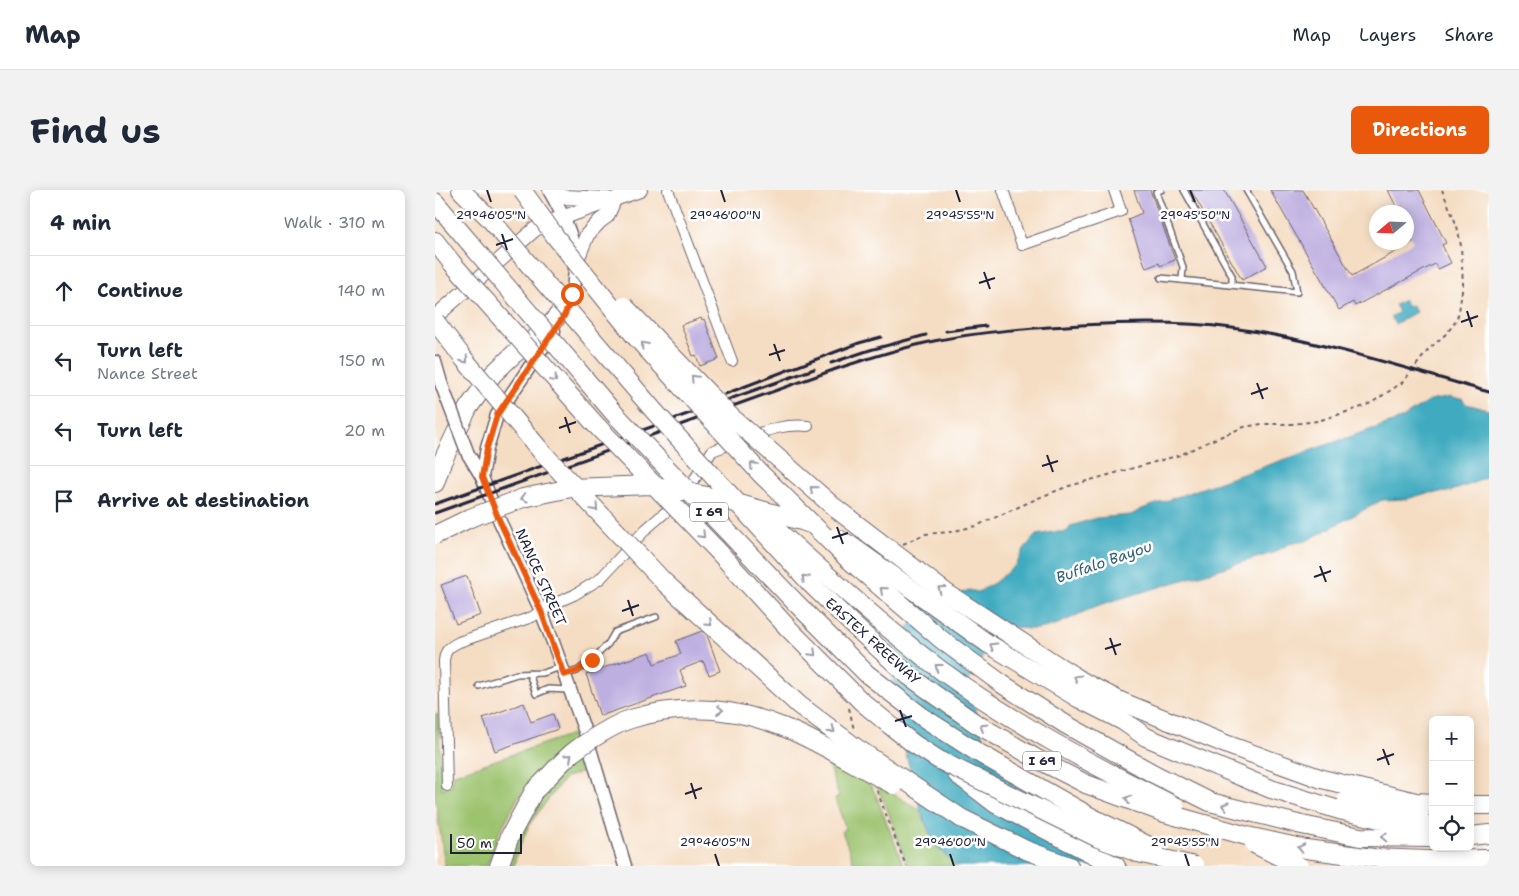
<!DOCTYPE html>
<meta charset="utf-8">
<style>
body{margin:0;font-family:"Shantell Sans",sans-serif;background:#f2f2f3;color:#1f2937}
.controls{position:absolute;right:15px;bottom:15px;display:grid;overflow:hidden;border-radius:8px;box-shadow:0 2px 12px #0003}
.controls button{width:45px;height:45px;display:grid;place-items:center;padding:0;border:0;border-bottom:1px solid #e0e1e3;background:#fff;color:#1f2937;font:25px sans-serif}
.compass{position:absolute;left:934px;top:15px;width:45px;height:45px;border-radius:50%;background:#fff;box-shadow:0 2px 12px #0003;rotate:251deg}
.scale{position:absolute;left:15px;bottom:12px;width:72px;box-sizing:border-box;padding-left:5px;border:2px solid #22223b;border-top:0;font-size:14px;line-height:18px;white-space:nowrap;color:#22223b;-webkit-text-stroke:4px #fff;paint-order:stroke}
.stop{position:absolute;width:15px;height:15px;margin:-11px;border:4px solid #ea580c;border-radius:50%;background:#fff}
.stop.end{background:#ea580c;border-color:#fff;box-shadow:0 1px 5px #0008}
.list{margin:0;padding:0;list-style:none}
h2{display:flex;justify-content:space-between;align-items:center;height:65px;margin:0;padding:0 20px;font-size:21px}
h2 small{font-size:16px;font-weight:400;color:#747a83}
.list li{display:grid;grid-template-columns:32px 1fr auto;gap:15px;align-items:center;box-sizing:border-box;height:70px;padding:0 20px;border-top:1px solid #e0e1e3}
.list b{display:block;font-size:19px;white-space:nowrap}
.list p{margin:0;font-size:16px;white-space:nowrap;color:#747a83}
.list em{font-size:16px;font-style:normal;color:#747a83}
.icon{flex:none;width:28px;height:28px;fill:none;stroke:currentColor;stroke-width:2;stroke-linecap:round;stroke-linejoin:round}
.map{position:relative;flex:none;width:1054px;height:676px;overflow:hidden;border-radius:8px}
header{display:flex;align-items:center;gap:30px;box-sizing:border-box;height:70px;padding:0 25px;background:#fff;border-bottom:1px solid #e0e1e3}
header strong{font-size:24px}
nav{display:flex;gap:28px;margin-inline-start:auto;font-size:18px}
.intro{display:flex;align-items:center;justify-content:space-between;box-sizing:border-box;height:120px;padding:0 30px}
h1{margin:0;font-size:35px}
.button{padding:12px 22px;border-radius:8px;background:#ea580c;color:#fff;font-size:18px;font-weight:700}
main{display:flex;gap:30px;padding:0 30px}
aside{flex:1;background:#fff;border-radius:8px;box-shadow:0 2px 12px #0003}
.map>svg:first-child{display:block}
.green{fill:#9cc36e;stroke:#5f7254}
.water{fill:#41abc0;stroke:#32667e}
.building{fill:#bdafe0}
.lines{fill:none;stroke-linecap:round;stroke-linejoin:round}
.service-casing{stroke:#6c636b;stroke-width:8}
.minor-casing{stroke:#6c636b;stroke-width:12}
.tertiary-casing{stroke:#6c636b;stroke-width:15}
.secondary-casing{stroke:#6c636b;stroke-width:16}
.motorway-casing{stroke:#6c636b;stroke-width:20}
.path{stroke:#6c636b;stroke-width:2;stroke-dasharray:4 4;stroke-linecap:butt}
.service{stroke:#fff;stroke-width:5}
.minor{stroke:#fff;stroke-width:10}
.tertiary{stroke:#fff;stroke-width:12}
.secondary{stroke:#fff;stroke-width:14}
.motorway{stroke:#fff;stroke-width:18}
.rail{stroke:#22223b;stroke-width:3}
.tertiary-bridge-casing{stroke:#6c636b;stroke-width:15;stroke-linecap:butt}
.motorway-bridge-casing{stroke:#6c636b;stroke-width:20;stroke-linecap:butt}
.tertiary-bridge{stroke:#fff;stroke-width:12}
.motorway-bridge{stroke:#fff;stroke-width:18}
.oneway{stroke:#9c9ca7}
.route{stroke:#ea580c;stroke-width:6}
.ticks{fill:none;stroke:#22223b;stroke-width:2}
.labels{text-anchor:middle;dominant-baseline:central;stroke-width:5;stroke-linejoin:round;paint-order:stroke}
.shield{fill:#fff;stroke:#646476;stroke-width:1}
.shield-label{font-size:12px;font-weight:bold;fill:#22223b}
.street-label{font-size:14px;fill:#22223b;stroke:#fff}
.water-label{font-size:15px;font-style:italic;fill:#306077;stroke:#fff}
.ticks-label{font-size:12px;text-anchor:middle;fill:#22223b;stroke:#fff;stroke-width:5;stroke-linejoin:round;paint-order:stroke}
</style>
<header>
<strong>Map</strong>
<nav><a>Map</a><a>Layers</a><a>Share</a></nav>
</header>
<div class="intro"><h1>Find us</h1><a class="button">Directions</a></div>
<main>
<aside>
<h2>4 min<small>Walk · 310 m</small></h2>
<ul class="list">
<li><svg class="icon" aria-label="ahead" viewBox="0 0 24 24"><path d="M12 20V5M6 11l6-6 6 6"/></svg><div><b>Continue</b></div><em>140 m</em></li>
<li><svg class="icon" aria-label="left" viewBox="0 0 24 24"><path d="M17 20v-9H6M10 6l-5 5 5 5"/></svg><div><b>Turn left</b><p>Nance Street</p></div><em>150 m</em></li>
<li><svg class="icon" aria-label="left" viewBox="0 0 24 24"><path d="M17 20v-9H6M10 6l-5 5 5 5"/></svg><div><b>Turn left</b></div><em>20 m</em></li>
<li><svg class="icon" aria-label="arrive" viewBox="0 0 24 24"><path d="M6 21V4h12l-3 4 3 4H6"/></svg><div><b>Arrive at destination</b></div></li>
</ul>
</aside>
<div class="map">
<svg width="1054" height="676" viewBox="0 0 1054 676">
<rect width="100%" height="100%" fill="#fff"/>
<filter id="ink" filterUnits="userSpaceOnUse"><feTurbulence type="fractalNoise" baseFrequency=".02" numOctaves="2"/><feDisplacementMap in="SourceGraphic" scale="10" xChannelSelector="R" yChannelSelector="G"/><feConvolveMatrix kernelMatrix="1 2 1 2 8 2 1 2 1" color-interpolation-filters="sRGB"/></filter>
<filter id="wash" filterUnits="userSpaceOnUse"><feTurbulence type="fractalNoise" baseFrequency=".0096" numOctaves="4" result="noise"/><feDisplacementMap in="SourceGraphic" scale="20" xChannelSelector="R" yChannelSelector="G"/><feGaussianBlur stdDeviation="1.12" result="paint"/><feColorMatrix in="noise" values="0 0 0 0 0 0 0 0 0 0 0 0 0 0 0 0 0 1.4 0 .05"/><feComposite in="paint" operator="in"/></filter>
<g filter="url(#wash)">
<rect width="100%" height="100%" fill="#f5ddc3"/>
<!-- green -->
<g class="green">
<polygon points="0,524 3,524 7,599 17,595 17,585 140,543 153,580 130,588 117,604 94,635 81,666 79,676 68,676 109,597 100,586 83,608 64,643 52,676 10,676 0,605"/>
<polygon points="390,564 430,587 440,603 469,676 420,676 407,641 411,639 400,609 404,607"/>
<polygon points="439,592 486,621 499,654 522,676 473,676 451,616"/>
</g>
<!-- water -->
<g class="water">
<polygon points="969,110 973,117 977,115 981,122 960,134 956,127 964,122 960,115"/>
<path d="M1016,207L1020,209H1027L1031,214L1054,220V286L1037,294L1013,302L992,303L972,309L947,310L871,351L854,354L838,363L664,415C644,423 624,437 602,439C591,440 578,436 567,435L533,491L554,569L694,676H522L499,654L486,621L471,565L453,461L492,416L534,400L543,402L559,393L581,375L589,359L601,345L618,342H632L636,336L645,333L661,328L696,325L707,319L966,229L994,211Z"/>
</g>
<g id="blocks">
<!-- building -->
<g class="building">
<polygon points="699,0 715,0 740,70 725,76 724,73 711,78 693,29 707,23"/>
<polygon points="756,0 789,0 832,76 807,90"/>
<polygon points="835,0 868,0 917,86 978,52 972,38 972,22 964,22 953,0 984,0 1011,53 1007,55 1016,73 1003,79 1000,74 920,116 918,112 904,120"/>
<polygon points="266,128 267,130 269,129 284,169 265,176 261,165 258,166 246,135"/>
<polygon points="32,386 46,425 21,434 6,395"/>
<polygon points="267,441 272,445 285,481 274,485 268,471 245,480 251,496 165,526 151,484 215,462 219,474 246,464 241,451"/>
<polygon points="89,513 96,532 118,524 123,539 60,561 48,528"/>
</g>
</g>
</g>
<g filter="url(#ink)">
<use href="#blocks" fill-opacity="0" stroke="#6c636b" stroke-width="1"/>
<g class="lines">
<defs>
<g id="service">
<polyline points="726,0 721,2 748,77 747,90"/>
<polyline points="749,0 797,86 797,95"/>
<polyline points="726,88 862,102 858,81 811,0"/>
<polyline points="94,483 101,504 113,499 133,500"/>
<polyline points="130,484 142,481 157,470 173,454 180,442 221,427"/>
<polyline points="44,496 82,484 108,483 126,477"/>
</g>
<g id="minor">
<polyline points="233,0 297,171"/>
<polyline points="568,0 587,55 686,21 679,0"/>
<path d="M314,247C335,239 351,234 373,236"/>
<path d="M12,596L9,471C10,460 14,457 24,452L97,427L116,415L139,405L165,389L211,339L240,314L261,287L277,261L301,252"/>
</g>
<g id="tertiary">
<path d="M114,0C137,40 147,65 135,111"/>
<polyline points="0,172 6,193"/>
<polyline points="33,264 47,287 62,325 106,421 118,452 150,542 190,676"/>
<polyline points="47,287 52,258 62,225 119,141"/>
</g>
<g id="secondary">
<polyline points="118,0 128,7 173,9"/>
<polyline points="141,72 152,45 165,31 172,26 179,10"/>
<polyline points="0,127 99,40 107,35 205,0"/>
</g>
<g id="motorway">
<polyline points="26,0 55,29"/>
<polyline points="0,12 34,52"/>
<polyline points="0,51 17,73"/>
<polyline points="0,293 7,272 33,218 58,184 79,164 112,139 124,124 137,104"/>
<polyline points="522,584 561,614 681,676"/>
<polyline points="1035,615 1054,615"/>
<polyline points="526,628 591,660 634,676"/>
<polyline points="1035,646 1054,644"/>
<polyline points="64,676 75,646 99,601"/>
</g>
</defs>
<!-- service casing -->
<use href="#service" class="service-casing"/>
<!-- minor casing -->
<use href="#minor" class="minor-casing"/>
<!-- tertiary casing -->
<use href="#tertiary" class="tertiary-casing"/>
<!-- secondary casing -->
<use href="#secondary" class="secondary-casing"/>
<!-- motorway casing -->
<use href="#motorway" class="motorway-casing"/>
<!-- path -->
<g class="path">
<polyline points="468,354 490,344 515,342 541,336 608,306 634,296 745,265 775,251 809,237 827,234 857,234 883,231 924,218 936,213 959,198 968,192 994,159 1012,143 1021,131 1024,122 1028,94 1026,56 1022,36 1007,0"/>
<polyline points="414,518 419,540"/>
<polyline points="442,601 471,676"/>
<polyline points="744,658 777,655 783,653"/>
</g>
<!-- service -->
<use href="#service" class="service"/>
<!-- minor -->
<use href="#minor" class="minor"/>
<!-- tertiary -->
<use href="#tertiary" class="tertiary"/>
<!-- secondary -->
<use href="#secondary" class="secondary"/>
<!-- motorway -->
<use href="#motorway" class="motorway"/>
<!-- rail -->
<g class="rail">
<polyline points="511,141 551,136"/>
<polyline points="396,173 435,160 491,145"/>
<polyline points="290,204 424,153 446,147"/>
<polyline points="0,314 379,179"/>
<path d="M0,323L401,179C434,168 466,158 499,151C548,141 597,138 646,135C697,132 747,131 797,138C884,150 969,178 1054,202"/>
</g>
<defs>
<polyline id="tertiary-bridge" points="6,193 33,264"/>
<g id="motorway-bridge">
<polyline points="87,0 120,46 199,145 325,283 413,369 507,450 567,494 630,534 719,584 775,612 867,635 925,647 998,648"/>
<polyline points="55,29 220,222 375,393 416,433 474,486 540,533 602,569 651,594 730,623 812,646 871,659 938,668 994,670 1054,669"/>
<polyline points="34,52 178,222 359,411 432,484 489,528 542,562 656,627 720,659"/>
<polyline points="17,73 160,234 282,360 354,439 426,511 456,536 479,554 504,570 663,648 703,663 760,676"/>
<polyline points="189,116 295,226 399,317 510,402 617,472 650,493 685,511 793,555 887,589 981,612 998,613"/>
<polyline points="0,131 29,169 106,261 229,392 364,515 420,557 526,628"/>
<path d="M334,333C391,384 446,435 507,481C580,534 659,576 740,616"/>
<polyline points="0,345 35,328 88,308 136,298 216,295 282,308 367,331 375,334"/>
<polyline points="400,347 415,355 552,453 643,508 688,531 711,547 836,599 904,620 971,635 998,635"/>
<path d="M99,601C112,589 124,574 137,563C151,552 179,534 196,529C248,513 298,517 348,537C386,552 421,576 459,595"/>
<polyline points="912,610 985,623"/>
<polyline points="819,654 864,676"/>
</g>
</defs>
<!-- tertiary-bridge casing -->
<use href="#tertiary-bridge" class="tertiary-bridge-casing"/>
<!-- motorway-bridge casing -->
<use href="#motorway-bridge" class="motorway-bridge-casing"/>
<!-- tertiary-bridge -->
<use href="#tertiary-bridge" class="tertiary-bridge"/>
<!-- motorway-bridge -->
<use href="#motorway-bridge" class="motorway-bridge"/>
</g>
<!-- one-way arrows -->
<defs><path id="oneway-chevron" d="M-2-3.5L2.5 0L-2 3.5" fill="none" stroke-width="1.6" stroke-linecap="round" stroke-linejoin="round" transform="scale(1.25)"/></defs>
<g class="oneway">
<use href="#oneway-chevron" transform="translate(209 155) rotate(-132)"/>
<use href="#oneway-chevron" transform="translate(30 170) rotate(51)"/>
<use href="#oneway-chevron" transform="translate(259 188) rotate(-134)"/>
<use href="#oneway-chevron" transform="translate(119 189) rotate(48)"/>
<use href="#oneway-chevron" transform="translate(318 275) rotate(-132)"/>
<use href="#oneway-chevron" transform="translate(378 299) rotate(-139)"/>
<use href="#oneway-chevron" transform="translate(89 308) rotate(164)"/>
<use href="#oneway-chevron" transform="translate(160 318) rotate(47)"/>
<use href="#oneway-chevron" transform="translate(267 345) rotate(46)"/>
<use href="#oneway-chevron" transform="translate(370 388) rotate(-133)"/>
<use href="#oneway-chevron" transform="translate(506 399) rotate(-144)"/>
<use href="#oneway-chevron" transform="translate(448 400) rotate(-139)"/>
<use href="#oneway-chevron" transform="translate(274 433) rotate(42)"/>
<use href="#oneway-chevron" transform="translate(558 456) rotate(-148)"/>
<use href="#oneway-chevron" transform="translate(378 463) rotate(45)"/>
<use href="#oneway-chevron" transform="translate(503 477) rotate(-142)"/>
<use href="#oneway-chevron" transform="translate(642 488) rotate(-149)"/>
<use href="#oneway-chevron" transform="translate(285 520) rotate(4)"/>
<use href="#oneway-chevron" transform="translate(548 537) rotate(-150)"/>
<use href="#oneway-chevron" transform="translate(397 540) rotate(37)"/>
<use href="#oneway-chevron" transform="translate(134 567) rotate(-42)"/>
<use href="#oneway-chevron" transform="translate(693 609) rotate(-160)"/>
<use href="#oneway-chevron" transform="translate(790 616) rotate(-166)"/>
<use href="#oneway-chevron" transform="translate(949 647) rotate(-179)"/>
<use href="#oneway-chevron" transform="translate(866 658) rotate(-168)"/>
</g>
</g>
<g class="lines" filter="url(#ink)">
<!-- route -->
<polyline class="route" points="137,104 134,115 129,126 62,225 52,258 47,287 62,325 106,421 129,485 142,481 157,470"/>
</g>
<!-- ticks -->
<path class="ticks" d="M52,0L56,12M286,0L290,12M521,0L525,12M755,0L760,12M67,44L72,60M61,55L78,49M549,82L555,99M544,93L560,88M1032,121L1037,137M1026,132L1043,126M339,154L345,171M334,165L350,160M822,193L828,209M816,204L833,198M130,227L135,243M124,238L141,232M612,265L618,282M607,276L623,271M402,337L408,354M397,348L413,343M885,376L891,392M879,387L896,381M193,410L198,426M187,421L204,415M675,448L681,465M670,459L686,454M465,520L471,537M460,531L477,526M948,559L954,575M942,570L959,564M256,593L261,609M250,604L267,598M280,664L284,676M515,664L519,676M750,664L754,676"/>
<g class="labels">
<!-- shield labels -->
<g class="shield">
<rect x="255" y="312.5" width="38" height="19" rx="4"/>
<rect x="588" y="561.5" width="38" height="19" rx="4"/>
</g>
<g class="shield-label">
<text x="274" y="322">I 69</text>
<text x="607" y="571">I 69</text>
</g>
<!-- street labels -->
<g class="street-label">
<text transform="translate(106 387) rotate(66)">NANCE STREET</text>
<text transform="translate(438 451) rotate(42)">EASTEX FREEWAY</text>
</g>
<!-- water labels -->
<g class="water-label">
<text transform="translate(669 372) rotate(-19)">Buffalo Bayou</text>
</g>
</g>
<g class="ticks-label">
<text x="56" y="29">29°46'05"N</text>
<text x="290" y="29">29°46'00"N</text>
<text x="525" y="29">29°45'55"N</text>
<text x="760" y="29">29°45'50"N</text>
<text x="280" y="656">29°46'05"N</text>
<text x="515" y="656">29°46'00"N</text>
<text x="750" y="656">29°45'55"N</text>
</g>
</svg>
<div class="controls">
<button>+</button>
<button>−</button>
<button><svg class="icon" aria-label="locate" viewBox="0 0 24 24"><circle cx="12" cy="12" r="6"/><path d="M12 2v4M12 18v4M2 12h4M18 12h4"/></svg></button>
</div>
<svg class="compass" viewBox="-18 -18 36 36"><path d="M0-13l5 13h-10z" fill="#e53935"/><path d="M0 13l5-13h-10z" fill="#747a83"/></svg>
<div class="scale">50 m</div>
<div class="stop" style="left:137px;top:104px"></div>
<div class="stop end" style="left:157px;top:470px"></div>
</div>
</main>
